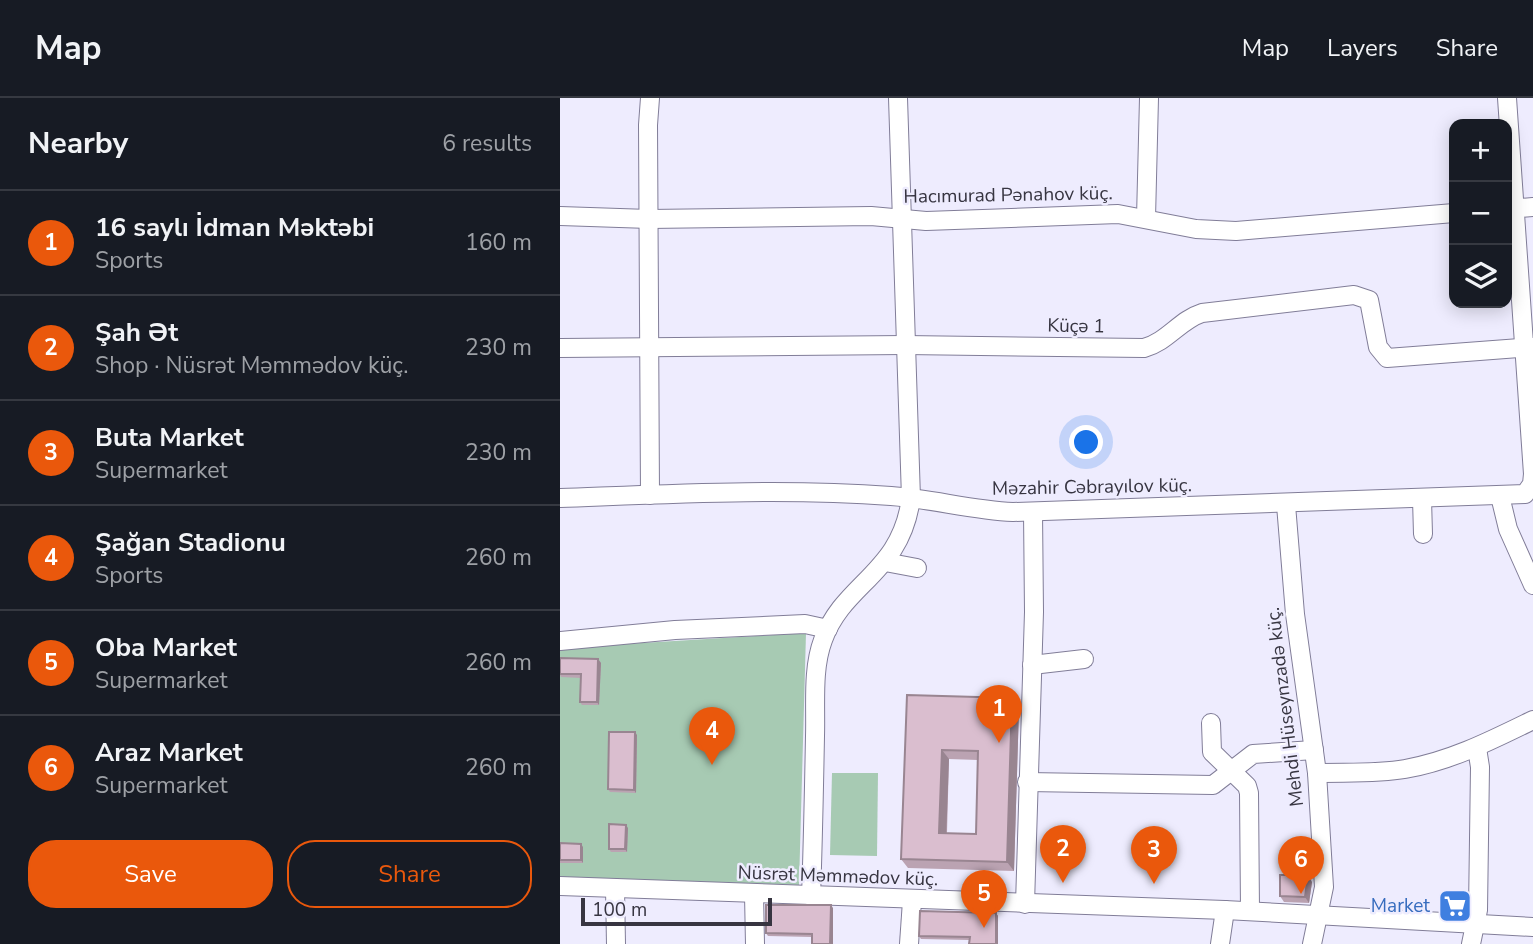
<!DOCTYPE html>
<meta charset="utf-8">
<style>
body{margin:0;font-family:"Nunito Sans",sans-serif;background:#20242c;color:#f1f3f6}
.controls{position:absolute;right:21px;top:21px;display:grid;overflow:hidden;border-radius:14px;box-shadow:0 4px 18px #0003}
.controls button{width:63px;height:63px;display:grid;place-items:center;padding:0;border:0;border-bottom:2px solid #363941;background:#171b24;color:#f1f3f6;font:35px sans-serif}
.scale{position:absolute;left:21px;bottom:18px;width:191px;box-sizing:border-box;padding-left:7px;border:4px solid #373541;border-top:0;font-size:19px;line-height:24px;white-space:nowrap;color:#373541;-webkit-text-stroke:5px #eeecfe;paint-order:stroke}
.you{position:absolute;left:527px;top:345px;width:24px;height:24px;margin:-18px;border:5px solid #fff;border-radius:50%;background:#1a73e8;box-shadow:0 0 0 10px #1a73e833}
.badge{display:grid;place-items:center;width:46px;height:46px;border-radius:50%;background:#ea580c;color:#fff;font-size:23px;font-weight:700}
.pin{position:absolute;translate:-50% -58px;filter:drop-shadow(0 2px 4px #0008)}
.pin::after{content:'';position:absolute;top:37px;width:24px;height:21px;background:inherit;clip-path:polygon(0 0,100% 0,50% 100%)}
.list{margin:0;padding:0;list-style:none}
h2{display:flex;justify-content:space-between;align-items:center;height:91px;margin:0;padding:0 28px;font-size:30px}
h2 small{font-size:23px;font-weight:400;color:#9ea1a6}
.list li{display:grid;grid-template-columns:46px 1fr auto;gap:21px;align-items:center;box-sizing:border-box;height:105px;padding:0 28px;border-top:2px solid #363941}
.list b{display:block;font-size:26px;white-space:nowrap}
.list p{margin:0;font-size:23px;white-space:nowrap;color:#9ea1a6}
.list em{font-size:23px;font-style:normal;color:#9ea1a6}
.actions{display:flex;gap:14px;padding:21px 28px}
.actions a{flex:1;padding:16px 0;border:2px solid #ea580c;border-radius:28px;text-align:center;font-size:24px;color:#ea580c}
.actions .main{background:#ea580c;color:#fff}
.icon{flex:none;width:38px;height:38px;fill:none;stroke:currentColor;stroke-width:2;stroke-linecap:round;stroke-linejoin:round}
.map{position:relative;flex:none;width:973px;height:846px;overflow:hidden}
header{display:flex;align-items:center;gap:42px;box-sizing:border-box;height:98px;padding:0 35px;background:#171b24;border-bottom:2px solid #363941}
header strong{font-size:33px}
nav{display:flex;gap:38px;margin-inline-start:auto;font-size:24px}
main{display:flex}
aside{flex:1;background:#171b24}
.map>svg:first-child{display:block}
.green{fill:#a7cab3}
.lines{fill:none;stroke-linecap:round;stroke-linejoin:round}
.minor-casing{stroke:#817d98;stroke-width:20}
.minor{stroke:#fff;stroke-width:18}
.wall{fill:#bba3b2;fill-rule:evenodd}
.shaded-wall{fill:#998591}
.building{fill:#dabecf;stroke:#998591;stroke-width:2;fill-rule:evenodd}
.labels{text-anchor:middle;dominant-baseline:central;stroke-width:5;stroke-linejoin:round;paint-order:stroke}
.street-label{font-size:19px;fill:#373541;stroke:#eeecfe}
.shop-label{font-size:19px;fill:#366cbe;stroke:#eeecfe;text-anchor:end}
</style>
<header>
<strong>Map</strong>
<nav><a>Map</a><a>Layers</a><a>Share</a></nav>
</header>
<main>
<aside>
<h2>Nearby<small>6 results</small></h2>
<ul class="list">
<li><span class="badge">1</span><div><b>16 saylı İdman Məktəbi</b><p>Sports</p></div><em>160 m</em></li>
<li><span class="badge">2</span><div><b>Şah Ət</b><p>Shop · Nüsrət Məmmədov küç.</p></div><em>230 m</em></li>
<li><span class="badge">3</span><div><b>Buta Market</b><p>Supermarket</p></div><em>230 m</em></li>
<li><span class="badge">4</span><div><b>Şağan Stadionu</b><p>Sports</p></div><em>260 m</em></li>
<li><span class="badge">5</span><div><b>Oba Market</b><p>Supermarket</p></div><em>260 m</em></li>
<li><span class="badge">6</span><div><b>Araz Market</b><p>Supermarket</p></div><em>260 m</em></li>
</ul>
<div class="actions"><a class="main">Save</a><a>Share</a></div>
</aside>
<div class="map">
<svg width="973" height="846" viewBox="0 0 973 846">
<rect width="100%" height="100%" fill="#eeecfe"/>
<!-- green -->
<g class="green">
<polygon points="246,535 239,787 0,779 0,550"/>
<polygon points="272,675 318,675 317,758 270,757"/>
</g>
<g class="lines">
<defs>
<g id="minor">
<polyline points="90,0 88,27 90,397"/>
<polyline points="947,111 973,109"/>
<polyline points="0,118 89,121 311,118 366,123 558,116 636,131 676,133 894,115"/>
<polyline points="586,120 589,0"/>
<path d="M0,250L345,247L584,250C607,244 620,222 642,215L794,197L809,202L818,249L827,260L973,249"/>
<polyline points="940,398 948,431 973,487"/>
<path d="M0,400C110,396 221,390 331,398C372,401 412,412 453,414L965,396L972,386L973,376L947,0"/>
<polyline points="862,401 863,436"/>
<polyline points="726,407 735,516 757,675 764,789 752,846"/>
<polyline points="325,464 357,470"/>
<polyline points="0,543 115,532 245,526 268,531"/>
<polyline points="472,567 524,561"/>
<polyline points="651,625 652,654 687,688 689,695 690,813"/>
<path d="M757,675C786,674 817,676 845,671C891,663 932,642 973,622"/>
<polyline points="467,684 653,687 693,656 754,652"/>
<polyline points="0,788 665,812 973,829"/>
<polyline points="55,790 56,846"/>
<polyline points="194,796 195,846"/>
<path d="M251,798C253,745 254,691 255,638C256,607 252,571 263,542C284,484 341,476 351,400L338,0"/>
<polyline points="465,806 474,514 473,414"/>
<polyline points="349,846 352,803"/>
<polyline points="660,846 665,812"/>
<polyline points="911,846 918,812 920,669 917,650"/>
</g>
</defs>
<!-- minor casing -->
<use href="#minor" class="minor-casing"/>
<!-- minor -->
<use href="#minor" class="minor"/>
</g>
<!-- wall -->
<g class="wall">
<polygon points="0,560 38,561 41,565 39,607 22,607 20,604 21,580 1,579 0,577"/>
<path d="M347,597L459,610L454,773L348,770L341,761ZM389,661L418,662L416,736L387,735Z"/>
<polygon points="77,637 76,695 50,694 48,691"/>
<polygon points="68,730 67,754 51,754 49,751"/>
<polygon points="0,745 23,749 23,765 0,765"/>
<polygon points="752,784 749,805 724,804 720,798"/>
<polygon points="273,810 252,839 208,838 206,835"/>
<polygon points="436,815 438,818 409,842 361,841 359,838"/>
</g>
<!-- shaded-wall -->
<g class="shaded-wall">
<polygon points="38,561 41,565 39,607 37,604"/>
<polygon points="452,600 459,610 454,773 447,764"/>
<polygon points="75,634 77,637 76,695 74,692"/>
<polygon points="382,652 389,661 386,744 379,735"/>
<polygon points="66,727 68,730 67,754 65,751"/>
<polygon points="21,746 23,749 23,765 21,762"/>
<polygon points="748,777 752,784 749,805 745,799"/>
<polygon points="271,807 273,810 273,846 270,846"/>
<polygon points="436,815 438,818 438,846 436,846"/>
</g>
<!-- building -->
<g class="building">
<polygon points="0,560 38,561 37,604 20,604 21,576 0,576"/>
<path d="M347,597L452,600L447,764L341,761ZM382,652L418,653L416,736L379,735Z"/>
<polygon points="49,634 75,634 74,692 48,691"/>
<polygon points="49,726 66,727 65,751 49,751"/>
<polygon points="0,745 21,746 21,762 0,762"/>
<polygon points="720,777 748,777 745,799 720,798"/>
<polygon points="206,807 271,807 270,846 252,846 252,836 206,835"/>
<polygon points="360,813 436,815 436,846 409,846 410,839 359,838"/>
</g>
<!-- icons -->
<defs>
<symbol id="supermarket-square" viewBox="-11 -11 22 22"><rect x="-9" y="-9" width="18" height="18" rx="4" fill="#3f7fe0" stroke="#eeecfe"/><path d="M-6-5.5h2.5l.6 2H6L4.5 2H-2.5L-4.4-4H-6ZM-1.5 3.2a1.3 1.3 0 1 0 .1 0ZM3 3.2a1.3 1.3 0 1 0 .1 0Z" fill="#fff"/></symbol>
</defs>
<g fill-rule="evenodd">
<use href="#supermarket-square" x="876" y="789" width="38" height="38"/>
</g>
<g class="labels">
<!-- street labels -->
<g class="street-label">
<text transform="translate(448 97) rotate(-1)">Hacımurad Pənahov küç.</text>
<text transform="translate(516 228) rotate(1)">Küçə 1</text>
<text transform="translate(532 389) rotate(-1)">Məzahir Cəbrayılov küç.</text>
<text transform="translate(725 609) rotate(-97)">Mehdi Hüseynzadə küç.</text>
<text transform="translate(278 778) rotate(2)">Nüsrət Məmmədov küç.</text>
</g>
<!-- shop labels -->
<g class="shop-label">
<text x="870" y="808">Market</text>
</g>
</g>
</svg>
<div class="controls">
<button>+</button>
<button>−</button>
<button><svg class="icon" aria-label="layers" viewBox="0 0 24 24"><path d="M12 4l9 5-9 5-9-5zM3 14l9 5 9-5"/></svg></button>
</div>
<div class="scale">100 m</div>
<div class="you"></div>
<div class="pin badge" style="left:439px;top:645px">1</div>
<div class="pin badge" style="left:503px;top:785px">2</div>
<div class="pin badge" style="left:594px;top:786px">3</div>
<div class="pin badge" style="left:152px;top:667px">4</div>
<div class="pin badge" style="left:424px;top:830px">5</div>
<div class="pin badge" style="left:741px;top:796px">6</div>
</div>
</main>
